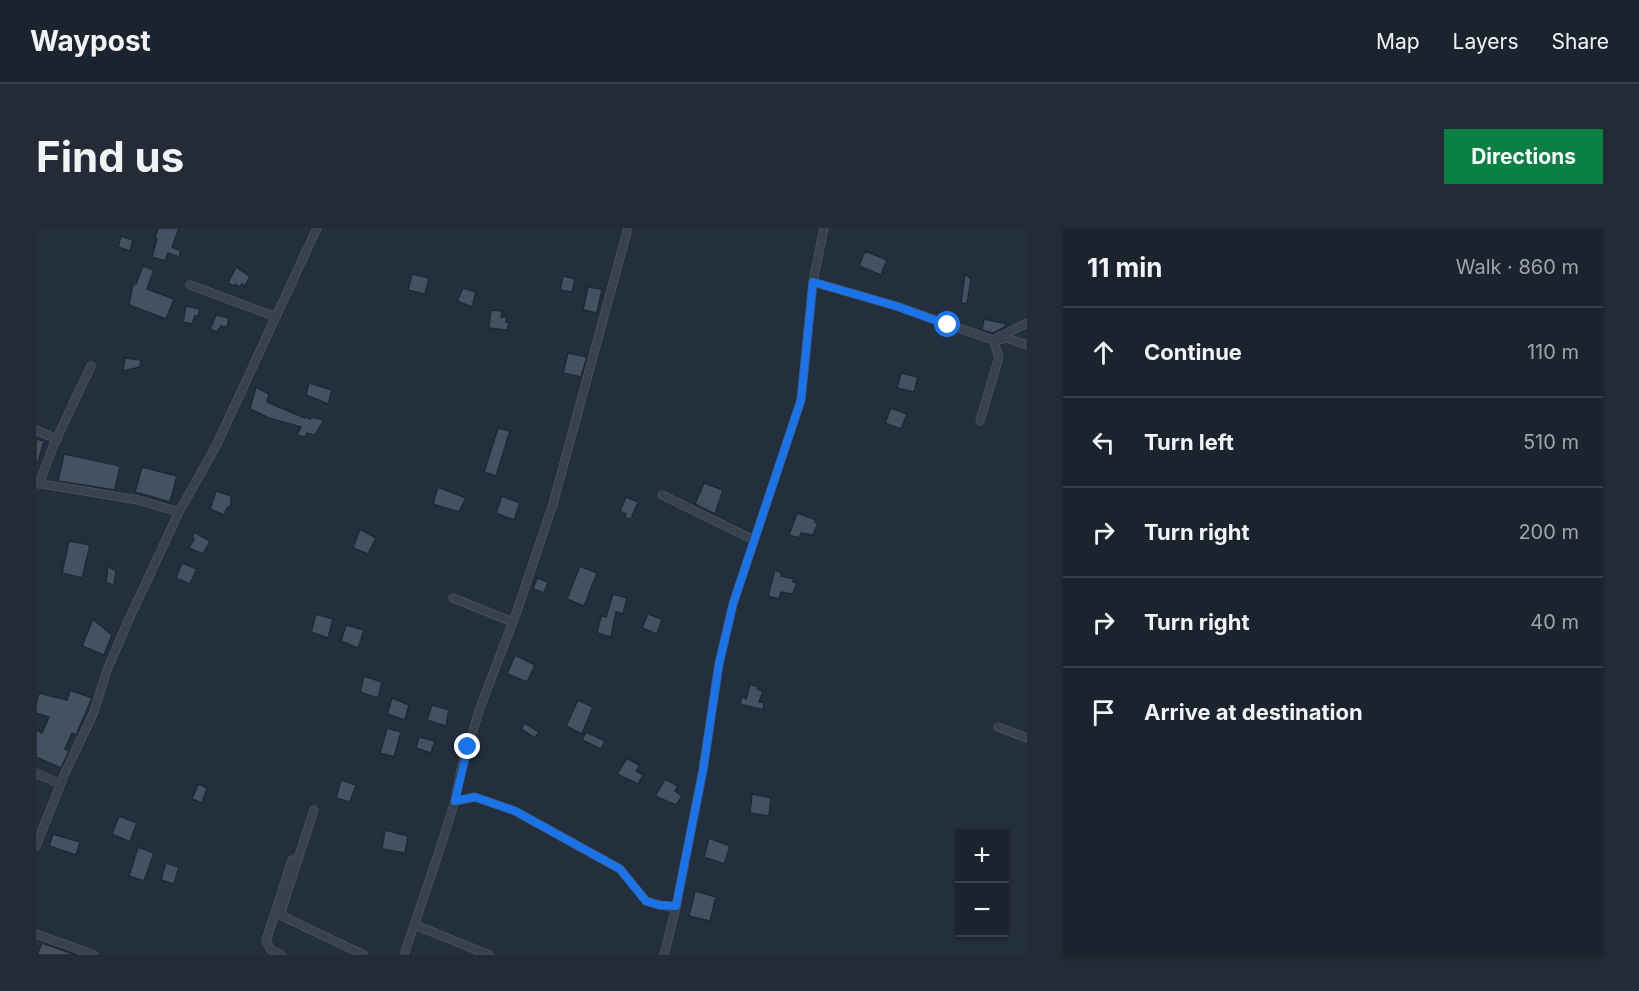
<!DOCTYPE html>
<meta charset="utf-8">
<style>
body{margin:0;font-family:Inter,sans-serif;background:#242b36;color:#f1f3f6}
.controls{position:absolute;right:18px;bottom:18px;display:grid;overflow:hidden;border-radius:0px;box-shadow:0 2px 4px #0004}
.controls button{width:54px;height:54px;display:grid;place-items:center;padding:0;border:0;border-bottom:2px solid #39404a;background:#1b232e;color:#f1f3f6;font:30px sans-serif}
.stop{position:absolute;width:18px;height:18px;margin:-14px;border:4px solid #1a73e8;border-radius:50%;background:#fff}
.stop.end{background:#1a73e8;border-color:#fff;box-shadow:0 2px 6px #0008}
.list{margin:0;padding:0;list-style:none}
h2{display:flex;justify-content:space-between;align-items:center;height:78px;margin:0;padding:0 24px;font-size:26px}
h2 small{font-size:20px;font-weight:400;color:#a0a4aa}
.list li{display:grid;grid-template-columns:39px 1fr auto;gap:18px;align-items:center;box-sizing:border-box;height:90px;padding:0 24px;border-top:2px solid #39404a}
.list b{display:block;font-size:22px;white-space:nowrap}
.list em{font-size:20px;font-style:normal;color:#a0a4aa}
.icon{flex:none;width:33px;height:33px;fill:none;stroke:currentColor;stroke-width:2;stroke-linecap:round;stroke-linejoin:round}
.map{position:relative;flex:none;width:991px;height:727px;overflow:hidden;border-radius:0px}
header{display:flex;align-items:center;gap:36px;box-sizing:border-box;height:84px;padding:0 30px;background:#1b232e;border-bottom:2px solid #39404a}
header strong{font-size:28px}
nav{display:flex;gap:33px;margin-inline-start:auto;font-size:21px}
.intro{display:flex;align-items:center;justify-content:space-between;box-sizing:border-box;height:144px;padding:0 36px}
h1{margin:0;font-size:42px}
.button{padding:15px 27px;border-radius:0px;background:#0b8043;color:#fff;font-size:21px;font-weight:700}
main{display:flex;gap:36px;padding:0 36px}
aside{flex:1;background:#1b232e;border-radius:0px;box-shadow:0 2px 4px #0004}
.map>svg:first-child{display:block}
.building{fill:#455162;stroke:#1f2835;stroke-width:1.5}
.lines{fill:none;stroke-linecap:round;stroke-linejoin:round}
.street-casing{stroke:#565f6c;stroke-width:9}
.street{stroke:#38414e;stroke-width:8}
.route{stroke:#1a73e8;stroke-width:8}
</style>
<header>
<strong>Waypost</strong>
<nav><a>Map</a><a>Layers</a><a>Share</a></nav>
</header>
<div class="intro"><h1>Find us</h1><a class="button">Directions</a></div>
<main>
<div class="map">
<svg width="991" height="727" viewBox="0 0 991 727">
<rect width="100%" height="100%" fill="#242f3e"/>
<!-- building -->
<g class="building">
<polygon points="122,0 143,0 136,19 145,23 143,29 132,25 129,33 116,29 121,11 119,10"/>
<polygon points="85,8 97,12 94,23 82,19"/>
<polygon points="829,23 851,32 845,47 823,38"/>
<polygon points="107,38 118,42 111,61 138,71 130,91 93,77 97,56 100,56"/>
<polygon points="200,39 214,48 209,58 206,56 203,59 200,56 198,58 192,55"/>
<polygon points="376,46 393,50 389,66 372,62"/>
<polygon points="929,46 935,51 931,76 925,75"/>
<polygon points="527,48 539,51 536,64 524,62"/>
<polygon points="552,59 566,61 561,85 547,82"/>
<polygon points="427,60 440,64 436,79 421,73"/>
<polygon points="150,78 164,81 162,88 159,88 156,96 147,94"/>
<polygon points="455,82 466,83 465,89 471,89 470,94 473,95 471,102 453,100"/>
<polygon points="180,87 193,90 191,99 185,98 181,104 174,101"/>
<polygon points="948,91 970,96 969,99 957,105 946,102"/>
<polygon points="532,125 551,129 545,149 527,145"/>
<polygon points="89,130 105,132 104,139 87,143"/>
<polygon points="865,145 882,149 878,164 861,160"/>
<polygon points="273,155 296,162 292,176 270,167"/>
<polygon points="220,159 233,166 231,174 269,190 269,188 274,191 276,189 288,192 279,207 271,205 269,209 261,207 265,199 233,190 214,181"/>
<polygon points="855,180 871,186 865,201 849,195"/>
<polygon points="462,200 474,203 460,248 448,244"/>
<polygon points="0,211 8,213 2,234 0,234"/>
<polygon points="28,226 84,238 79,262 22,253"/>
<polygon points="106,239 141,248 134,274 99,264"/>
<polygon points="668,255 687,262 679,286 659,276"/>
<polygon points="402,259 430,270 423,284 397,276"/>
<polygon points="180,263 195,268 195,278 191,280 188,287 174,281"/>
<polygon points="466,268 484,275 478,292 460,285"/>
<polygon points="590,269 602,274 595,291 589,290 590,286 584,283"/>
<polygon points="761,285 780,292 779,294 782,295 777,307 765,305 763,310 753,307"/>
<polygon points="324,301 340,310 332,326 317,320"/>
<polygon points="158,304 174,313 167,326 153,320 158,311 156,310"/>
<polygon points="33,313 54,317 46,350 26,345"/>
<polygon points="146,335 161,341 154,356 140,350"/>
<polygon points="72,338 80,343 78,357 70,355"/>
<polygon points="544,338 561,345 548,378 531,371"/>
<polygon points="739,342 746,345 745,348 758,351 757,354 761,355 757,366 745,364 743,371 732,368"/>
<polygon points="501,350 512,354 508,365 497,361"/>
<polygon points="577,366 591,370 587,386 580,384 575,409 561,405 565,388 570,389"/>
<polygon points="280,386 297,391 292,410 275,404"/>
<polygon points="612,386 626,391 621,406 606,400"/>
<polygon points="57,391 76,407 68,427 46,418"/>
<polygon points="310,397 328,402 322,420 305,413"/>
<polygon points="479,427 499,437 491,454 471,446"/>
<polygon points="328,448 346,454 342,470 324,464"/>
<polygon points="714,456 722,459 721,461 727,463 723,474 728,475 727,482 704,476 706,468 710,471"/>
<polygon points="34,462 56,470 40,507 36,505 29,521 33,523 25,540 0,529 0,502 6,505 13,489 0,485 0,477 3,465 31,472"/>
<polygon points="356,470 373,477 369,492 351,486"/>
<polygon points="542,472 557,479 546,506 530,498"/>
<polygon points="396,477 413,482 410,498 391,492"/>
<polygon points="489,495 503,504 499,510 485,501"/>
<polygon points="351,500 365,504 358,529 344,525"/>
<polygon points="550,504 569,513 565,521 546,512"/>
<polygon points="383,509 399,513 395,525 380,520"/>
<polygon points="591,530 604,538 600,543 607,547 602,556 581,546"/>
<polygon points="629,551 642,558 639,563 646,568 640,577 619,568"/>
<polygon points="305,552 320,557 314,574 300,570"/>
<polygon points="162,556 171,560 166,575 156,571"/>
<polygon points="716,566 735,570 733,588 714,585"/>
<polygon points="83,588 101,595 94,614 76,606"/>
<polygon points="349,602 372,608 369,625 346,621"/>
<polygon points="17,606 44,614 40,627 13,618"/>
<polygon points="673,610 694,618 688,636 668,629"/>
<polygon points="102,619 118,625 108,653 93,648"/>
<polygon points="130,635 143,639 138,656 125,652"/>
<polygon points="659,663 680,669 674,693 653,688"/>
<polygon points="6,715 37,726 39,727 1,727"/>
</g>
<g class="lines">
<defs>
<g id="street">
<polyline points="777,54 860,78 957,112 963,129 944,193"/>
<polyline points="154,57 240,89"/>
<polyline points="957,112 991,95"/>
<polyline points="961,112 970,110 991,117"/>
<polyline points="0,202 21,211"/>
<polyline points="0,255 102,272 143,284"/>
<polyline points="3,256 18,216 55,138"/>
<polyline points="626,267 718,312"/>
<polyline points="417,370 477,394"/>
<polyline points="962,499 991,510"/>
<polyline points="0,545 24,556"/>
<polyline points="419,573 439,569 479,583 584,641 610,673 623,677 640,679"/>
<polyline points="278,582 246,680 246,688 328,727"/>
<polyline points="0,618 29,545 58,484 71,442 93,391 143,284 181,216 281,0"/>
<polyline points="379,697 453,727"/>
<polyline points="0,706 58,727"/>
<polyline points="246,727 235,722 230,713 256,632"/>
<polyline points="368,727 402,627 419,573 426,537 444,480 481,383 517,276 592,0"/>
<polyline points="628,727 640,679 667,542 683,436 697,376 765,172 777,54 788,0"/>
</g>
</defs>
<!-- street casing -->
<use href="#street" class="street-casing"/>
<!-- street -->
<use href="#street" class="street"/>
</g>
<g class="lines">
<!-- route -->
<polyline class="route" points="432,519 419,573 439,569 479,583 584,641 610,673 623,677 640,678 667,542 683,436 697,376 765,172 777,54 860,78 912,97"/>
</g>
</svg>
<div class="controls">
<button>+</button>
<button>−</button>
</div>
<div class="stop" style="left:912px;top:97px"></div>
<div class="stop end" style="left:432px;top:519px"></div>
</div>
<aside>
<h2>11 min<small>Walk · 860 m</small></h2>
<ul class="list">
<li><svg class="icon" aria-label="ahead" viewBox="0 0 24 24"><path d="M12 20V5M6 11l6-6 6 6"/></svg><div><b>Continue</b></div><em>110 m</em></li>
<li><svg class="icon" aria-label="left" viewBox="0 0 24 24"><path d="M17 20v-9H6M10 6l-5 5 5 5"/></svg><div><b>Turn left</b></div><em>510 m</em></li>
<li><svg class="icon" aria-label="right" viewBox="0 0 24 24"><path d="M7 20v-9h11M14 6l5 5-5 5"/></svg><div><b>Turn right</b></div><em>200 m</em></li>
<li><svg class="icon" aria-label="right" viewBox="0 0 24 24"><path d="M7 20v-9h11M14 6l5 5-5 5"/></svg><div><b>Turn right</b></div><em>40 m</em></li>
<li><svg class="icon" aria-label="arrive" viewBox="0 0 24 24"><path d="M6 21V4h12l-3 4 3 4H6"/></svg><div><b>Arrive at destination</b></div></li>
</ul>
</aside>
</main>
